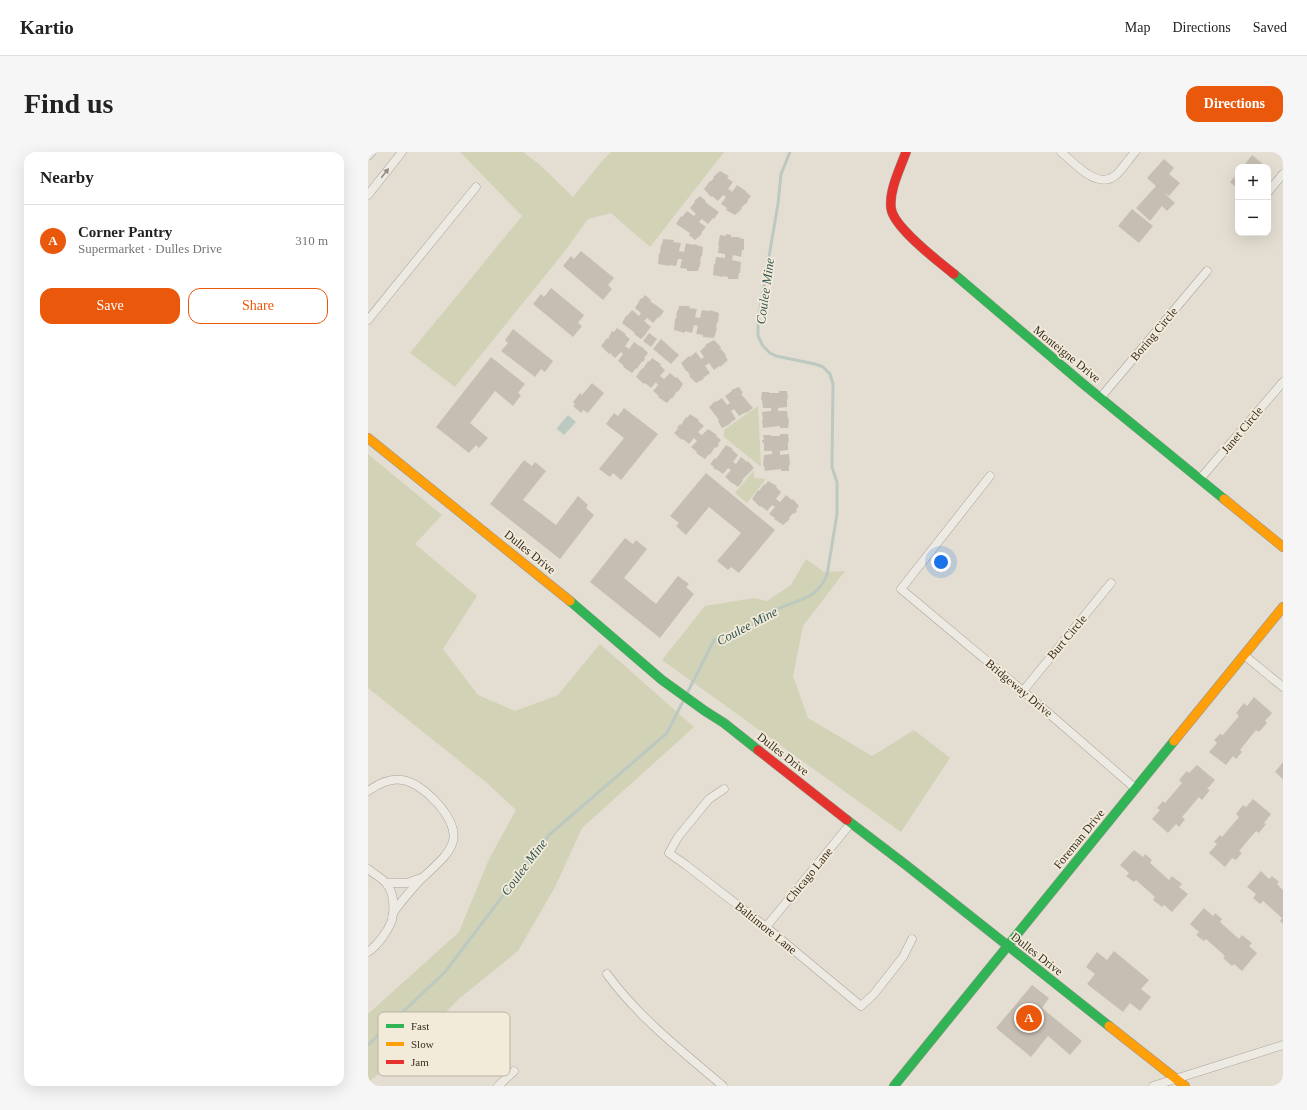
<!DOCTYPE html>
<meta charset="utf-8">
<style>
body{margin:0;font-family:"Times New Roman",serif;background:#f6f6f6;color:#222}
.controls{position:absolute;right:12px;top:12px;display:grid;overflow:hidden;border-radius:8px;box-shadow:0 4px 16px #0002}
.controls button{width:36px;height:36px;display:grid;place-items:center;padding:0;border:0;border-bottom:1px solid #e0e0e0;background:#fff;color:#222;font:20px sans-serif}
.you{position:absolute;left:573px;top:410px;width:14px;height:14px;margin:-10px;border:3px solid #fff;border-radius:50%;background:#1a73e8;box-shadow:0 0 0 6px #1a73e833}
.badge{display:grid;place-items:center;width:26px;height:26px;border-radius:50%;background:#ea580c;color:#fff;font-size:13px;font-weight:700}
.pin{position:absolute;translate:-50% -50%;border:2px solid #fff;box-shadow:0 1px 4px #0006}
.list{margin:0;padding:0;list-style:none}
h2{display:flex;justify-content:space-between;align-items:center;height:52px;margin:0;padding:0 16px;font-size:17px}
h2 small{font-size:13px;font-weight:400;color:#767676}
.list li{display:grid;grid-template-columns:26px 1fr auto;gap:12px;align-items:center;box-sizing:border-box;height:72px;padding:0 16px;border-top:1px solid #e0e0e0}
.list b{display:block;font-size:15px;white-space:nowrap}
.list p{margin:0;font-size:13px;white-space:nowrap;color:#767676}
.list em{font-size:13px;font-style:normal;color:#767676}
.actions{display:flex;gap:8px;padding:12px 16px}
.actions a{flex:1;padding:9px 0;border:1px solid #ea580c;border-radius:12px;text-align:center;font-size:14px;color:#ea580c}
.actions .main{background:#ea580c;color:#fff}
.map{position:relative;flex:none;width:915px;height:934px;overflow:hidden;border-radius:12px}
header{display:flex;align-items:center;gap:24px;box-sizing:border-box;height:56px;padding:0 20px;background:#fff;border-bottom:1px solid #e0e0e0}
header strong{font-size:19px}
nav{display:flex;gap:22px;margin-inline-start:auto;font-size:14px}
.intro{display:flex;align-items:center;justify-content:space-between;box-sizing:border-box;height:96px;padding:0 24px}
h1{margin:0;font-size:28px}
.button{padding:10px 18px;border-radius:12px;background:#ea580c;color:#fff;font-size:14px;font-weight:700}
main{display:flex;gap:24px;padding:0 24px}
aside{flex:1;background:#fff;border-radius:12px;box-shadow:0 4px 16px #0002}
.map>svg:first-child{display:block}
.green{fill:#d2d2b6}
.water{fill:#bcc9c1}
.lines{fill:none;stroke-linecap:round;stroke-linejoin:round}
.stream{stroke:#bcc9c1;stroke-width:3}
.building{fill:#c7beb3}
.street-casing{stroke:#aaa39a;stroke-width:9}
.fast-casing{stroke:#99938a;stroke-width:10}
.slow-casing{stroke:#99938a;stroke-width:10}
.jam-casing{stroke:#99938a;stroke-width:10}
.street{stroke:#eceae3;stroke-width:8}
.fast{stroke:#30b455;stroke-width:9}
.slow{stroke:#ff9f0a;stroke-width:9}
.jam{stroke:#e5322d;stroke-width:9}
.oneway{fill:#928c82}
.labels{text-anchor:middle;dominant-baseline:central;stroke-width:3.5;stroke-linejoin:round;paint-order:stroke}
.street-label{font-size:12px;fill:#392d22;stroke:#f3ebda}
.water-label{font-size:13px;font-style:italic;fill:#335754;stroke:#f3ebda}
.key{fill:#f3ebda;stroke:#bbb2a3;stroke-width:1}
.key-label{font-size:11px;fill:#392d22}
</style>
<header>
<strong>Kartio</strong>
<nav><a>Map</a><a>Directions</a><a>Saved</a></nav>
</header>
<div class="intro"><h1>Find us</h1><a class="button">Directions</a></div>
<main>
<aside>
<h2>Nearby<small></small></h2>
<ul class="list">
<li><span class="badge">A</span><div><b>Corner Pantry</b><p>Supermarket · Dulles Drive</p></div><em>310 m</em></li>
</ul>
<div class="actions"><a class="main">Save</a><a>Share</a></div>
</aside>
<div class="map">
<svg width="915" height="934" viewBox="0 0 915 934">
<rect width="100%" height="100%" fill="#e4ded2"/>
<!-- green -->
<g class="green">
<polygon points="92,0 155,0 171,12 205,45 234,9 243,0 356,0 282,95 243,61 220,67 197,99 87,235 42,201 154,64"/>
<polygon points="390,254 393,315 356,285 356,278"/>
<polygon points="0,302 74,363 47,392 109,444 75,497 110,543 147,559 190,543 232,492 326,575 214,676 187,735 150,799 93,845 28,909 0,930 0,862 91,780 121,707 148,658 119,631 0,536"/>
<polygon points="386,318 386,326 398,327 379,351 367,341"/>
<polygon points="438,407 456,420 477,419 435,474 425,524 440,566 504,604 546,578 582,606 533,680 294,508 337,454 386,446 399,449 423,433"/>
</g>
<!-- water -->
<polygon class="water" points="200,263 208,270 196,283 189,277 189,276"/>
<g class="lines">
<!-- stream -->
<path class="stream" d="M0,893L77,820L181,683L299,581L346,488L397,467C417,445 446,455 459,423L469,362V330L464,315L465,232L462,222L455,215L447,212L408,204L402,201L395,194L390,184V175L392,157L410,52L413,22L422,0"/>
</g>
<!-- building -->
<g class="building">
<polygon points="884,3 896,13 895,15 875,15"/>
<polygon points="796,7 806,16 801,22 812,31 801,44 795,40 807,51 799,59 794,54 782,69 768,56 788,34 779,26"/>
<polygon points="352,19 361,24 359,26 365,30 360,37 362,38 364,40 369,33 378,39 378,40 383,44 379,49 380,49 378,52 377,52 373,56 374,57 367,63 358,58 359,56 353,52 358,45 355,43 350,49 344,44 343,45 336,37 342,29 343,29 346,26 345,25"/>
<polygon points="870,21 870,37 862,30"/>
<polygon points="332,44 338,49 337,50 351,60 346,67 345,66 340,72 334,67 331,70 338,75 333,81 334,82 327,88 321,83 322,81 308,72 313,64 314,65 319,59 326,64 328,62 322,56 327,50 326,49"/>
<polygon points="764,57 785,74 771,91 750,74"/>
<polygon points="358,82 363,83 363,85 372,85 371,86 376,87 376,98 374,98 373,105 365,103 364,108 373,110 372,121 371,121 370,127 360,127 360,125 355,124 354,125 345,123 346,112 347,112 348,105 357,106 357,102 350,101 351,93 350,93 352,83 358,84"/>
<polygon points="295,87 306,88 305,90 313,91 311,99 316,100 318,91 325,93 326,92 335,95 334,104 333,104 332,110 333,110 330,119 319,119 319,117 312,116 314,107 310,107 308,114 301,113 301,114 290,112 291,101 292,101 293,92 294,93"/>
<polygon points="213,99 246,126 240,133 244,137 235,148 195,114 203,104 206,107"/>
<polygon points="183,136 216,163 210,171 214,174 205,185 165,152 173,142 176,145"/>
<polygon points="277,143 283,148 282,149 296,159 291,166 290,165 285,171 279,166 276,169 283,175 278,181 279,181 273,187 266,182 267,181 254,171 258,164 259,164 264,158 271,164 273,161 267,156 273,146 274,147"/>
<polygon points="311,154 322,154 321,156 329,157 327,165 332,166 334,158 341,159 342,158 351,161 350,171 349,170 348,176 349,176 346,186 335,185 335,183 328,182 330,174 326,173 324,181 317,179 317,181 306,178 307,167 308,167 309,158 310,159"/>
<polygon points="249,176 258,182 257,183 262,187 257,194 261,197 266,190 273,195 273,194 280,201 276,206 277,207 275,210 274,209 269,217 268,216 264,221 255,215 256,214 250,209 255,202 253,200 247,206 242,201 241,202 233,194 239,186 240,187 244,179 246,180"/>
<polygon points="145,177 185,209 177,220 173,217 167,225 133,199 140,191 137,188"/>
<polygon points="281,181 289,187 283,195 275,189"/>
<polygon points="293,187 311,203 303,212 285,197"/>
<polygon points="346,188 353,195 352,196 358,203 357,204 360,208 352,215 351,214 346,218 341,211 337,214 342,221 335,226 336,227 328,231 321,224 322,223 319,219 318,219 313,211 321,204 322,205 328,200 333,207 336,205 332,199 338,194 337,193"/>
<polygon points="123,205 157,232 150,241 153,243 145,254 127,239 102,271 120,286 111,296 108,293 101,301 68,275"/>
<polygon points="284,206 293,212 292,213 297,218 292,224 296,227 302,221 308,226 309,225 315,232 310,240 309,239 304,247 303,246 299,251 290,245 291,244 285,239 290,233 288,230 283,236 277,231 276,232 268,225 274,216 275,217 280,209 281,210"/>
<polygon points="224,231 236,241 220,261 215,258 213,261 205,254 207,252 205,250 212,241 214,243"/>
<polygon points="371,235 375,241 373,242 385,256 378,261 378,260 371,264 366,257 363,259 368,267 362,271 362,272 354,276 350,269 351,268 341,255 347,249 348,250 354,246 359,253 362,251 357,244 364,239 363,238"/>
<polygon points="411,239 419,239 420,247 419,247 419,255 410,256 410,259 419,259 420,267 421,267 420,276 412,276 412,274 395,276 394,268 395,268 394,260 403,259 403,256 395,256 394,248 393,248 394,240 401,240 401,241 411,241"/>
<polygon points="256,256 290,282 253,328 245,321 242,325 231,317 256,286 238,272 246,261 250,264"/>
<polygon points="322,262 331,268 330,269 336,274 330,280 331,281 334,283 340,277 349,283 348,284 353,288 350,292 351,293 348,296 347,295 342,303 341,302 337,307 328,301 329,300 323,295 329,289 326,286 321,292 315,287 314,288 306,281 310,277 309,276 312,272 313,273 318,265 319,266"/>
<polygon points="412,282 420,282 421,290 420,290 420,298 412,299 412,303 421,302 422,313 421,313 421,319 413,319 413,317 397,319 396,314 395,314 396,303 404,302 404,299 396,299 396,291 395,291 394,288 396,288 395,283 403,283 403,284 412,284"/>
<polygon points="358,293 365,297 364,298 370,303 365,310 368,312 373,305 379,310 380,309 386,316 374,328 375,329 370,335 366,332 365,332 357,325 363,318 360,316 355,322 348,317 348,318 345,316 346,315 342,312 347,306 348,307"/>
<polygon points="156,308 164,314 167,310 178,319 155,348 188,373 210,344 220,353 218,356 226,363 192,407 122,352"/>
<polygon points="338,321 407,378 371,421 363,415 360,418 349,409 373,381 341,355 318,383 308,374 311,371 302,364"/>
<polygon points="400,329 409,334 408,335 413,340 408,347 412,350 418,343 424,348 425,347 431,354 428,358 429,359 426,362 425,361 421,366 422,367 415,373 406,367 407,366 401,362 407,355 404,353 399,359 393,354 392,355 384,347 390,338 391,339 396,332 397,333"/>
<polygon points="257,386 265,392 268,388 279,397 256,426 288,452 310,424 321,432 318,435 326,442 292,486 222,430"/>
<polygon points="886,545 904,561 897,569 899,571 891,580 888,578 872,598 874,600 868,607 865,604 858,613 841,600 849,591 846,588 852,582 855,583 871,564 868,561 876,551 879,554"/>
<polygon points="915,610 915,627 907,620"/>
<polygon points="829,613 847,628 839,637 842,638 834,648 831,645 814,665 817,667 811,675 808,672 800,681 784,667 792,658 789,656 795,649 797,651 814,631 811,628 819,619 821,621"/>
<polygon points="885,647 903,662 896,671 898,672 891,681 888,679 871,699 874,701 868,708 864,706 857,715 841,701 849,692 846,690 852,683 854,685 871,665 868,662 875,653 878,655"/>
<polygon points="766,698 775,705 777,702 784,708 782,711 801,728 804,724 814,732 811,735 820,742 804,760 796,753 794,755 785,748 787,745 768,728 766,730 758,724 761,721 752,713"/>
<polygon points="893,719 901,727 904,724 911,730 909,732 915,738 915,772 912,769 914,766 895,749 892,752 885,746 888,742 879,735"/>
<polygon points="836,756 845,764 847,761 854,767 852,770 871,787 874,783 884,791 881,794 889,801 874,819 866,812 864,814 855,806 857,804 838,787 836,789 828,783 831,780 822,772"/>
<polygon points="746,799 781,828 773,837 783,845 772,859 762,851 755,860 719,832 727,822 718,815 729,800 739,808"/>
<polygon points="664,833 681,846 674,856 714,889 702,903 680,884 663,905 628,876"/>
</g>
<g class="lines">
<defs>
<g id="street">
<path d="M693,0C707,11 730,40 749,22C755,16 761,7 767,0"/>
<polyline points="0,4 4,0"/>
<polyline points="900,40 915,22"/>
<polyline points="0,43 34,0"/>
<polyline points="0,168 108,35"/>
<polyline points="733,245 839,119"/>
<polyline points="622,324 533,437 655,539 768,637"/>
<polyline points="832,327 915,230"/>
<polyline points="876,503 915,535"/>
<polyline points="655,539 743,431"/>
<polyline points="356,637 341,647 310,685 301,701 318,713 398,775 493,854 506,842 535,805 544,787"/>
<path d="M0,639C10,632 22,626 34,628C54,630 91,667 85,689C81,706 57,721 46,735C40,742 28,755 25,762C24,764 24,766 24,768C20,779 10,793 0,800"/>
<path d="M0,717C6,722 14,726 18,731C25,739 26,752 25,762"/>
<polyline points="19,731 39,731 53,726"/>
<polyline points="398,775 483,671"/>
<path d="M239,822C270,865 315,900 355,934"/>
<polyline points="130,934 146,919"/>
<polyline points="785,934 915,893"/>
</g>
<g id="fast">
<polyline points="586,122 714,231 856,347"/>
<polyline points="202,449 294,528 337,559 356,571 390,598"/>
<polyline points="479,668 538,713 741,874"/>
<polyline points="526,934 806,589"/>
</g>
<g id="slow">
<polyline points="0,286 202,449"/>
<polyline points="856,347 915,395"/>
<polyline points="806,589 915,455"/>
<polyline points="741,874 817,934"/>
</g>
<g id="jam">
<path d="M538,0C532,17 521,38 523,56C525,75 571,110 586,122"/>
<polyline points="390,598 479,668"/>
</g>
</defs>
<!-- street casing -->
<use href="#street" class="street-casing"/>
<!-- fast casing -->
<use href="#fast" class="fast-casing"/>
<!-- slow casing -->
<use href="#slow" class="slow-casing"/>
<!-- jam casing -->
<use href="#jam" class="jam-casing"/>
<!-- street -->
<use href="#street" class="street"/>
<!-- fast -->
<use href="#fast" class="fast"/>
<!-- slow -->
<use href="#slow" class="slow"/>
<!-- jam -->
<use href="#jam" class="jam"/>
</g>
<!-- one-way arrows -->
<defs><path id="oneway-solid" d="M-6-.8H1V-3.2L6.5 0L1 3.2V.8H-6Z"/></defs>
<use class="oneway" href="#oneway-solid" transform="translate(17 21) rotate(-51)"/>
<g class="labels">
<!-- street labels -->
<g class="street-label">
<text transform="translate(786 182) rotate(-50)">Boring Circle</text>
<text transform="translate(699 202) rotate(39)">Monteigne Drive</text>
<text transform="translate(874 278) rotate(-50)">Janet Circle</text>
<text transform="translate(162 400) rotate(39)">Dulles Drive</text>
<text transform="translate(699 485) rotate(-50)">Burt Circle</text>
<text transform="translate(651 536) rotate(40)">Bridgeway Drive</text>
<text transform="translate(415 602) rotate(38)">Dulles Drive</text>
<text transform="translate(711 687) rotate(-51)">Foreman Drive</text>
<text transform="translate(441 723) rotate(-51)">Chicago Lane</text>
<text transform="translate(398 776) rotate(39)">Baltimore Lane</text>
<text transform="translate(669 802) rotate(38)">Dulles Drive</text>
</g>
<!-- water labels -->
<g class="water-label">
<text transform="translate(397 139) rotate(-82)">Coulee Mine</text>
<text transform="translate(379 474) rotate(-28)">Coulee Mine</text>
<text transform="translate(156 715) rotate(-53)">Coulee Mine</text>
</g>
</g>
<!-- legend -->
<rect x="10" y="860" width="132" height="64" rx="6" class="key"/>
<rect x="18" y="872" width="18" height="4" fill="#30b455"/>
<rect x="18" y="890" width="18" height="4" fill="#ff9f0a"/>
<rect x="18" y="908" width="18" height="4" fill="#e5322d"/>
<g class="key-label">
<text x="43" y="878">Fast</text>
<text x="43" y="896">Slow</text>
<text x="43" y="914">Jam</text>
</g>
</svg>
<div class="controls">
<button>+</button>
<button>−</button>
</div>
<div class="you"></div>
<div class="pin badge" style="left:661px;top:866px">A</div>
</div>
</main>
